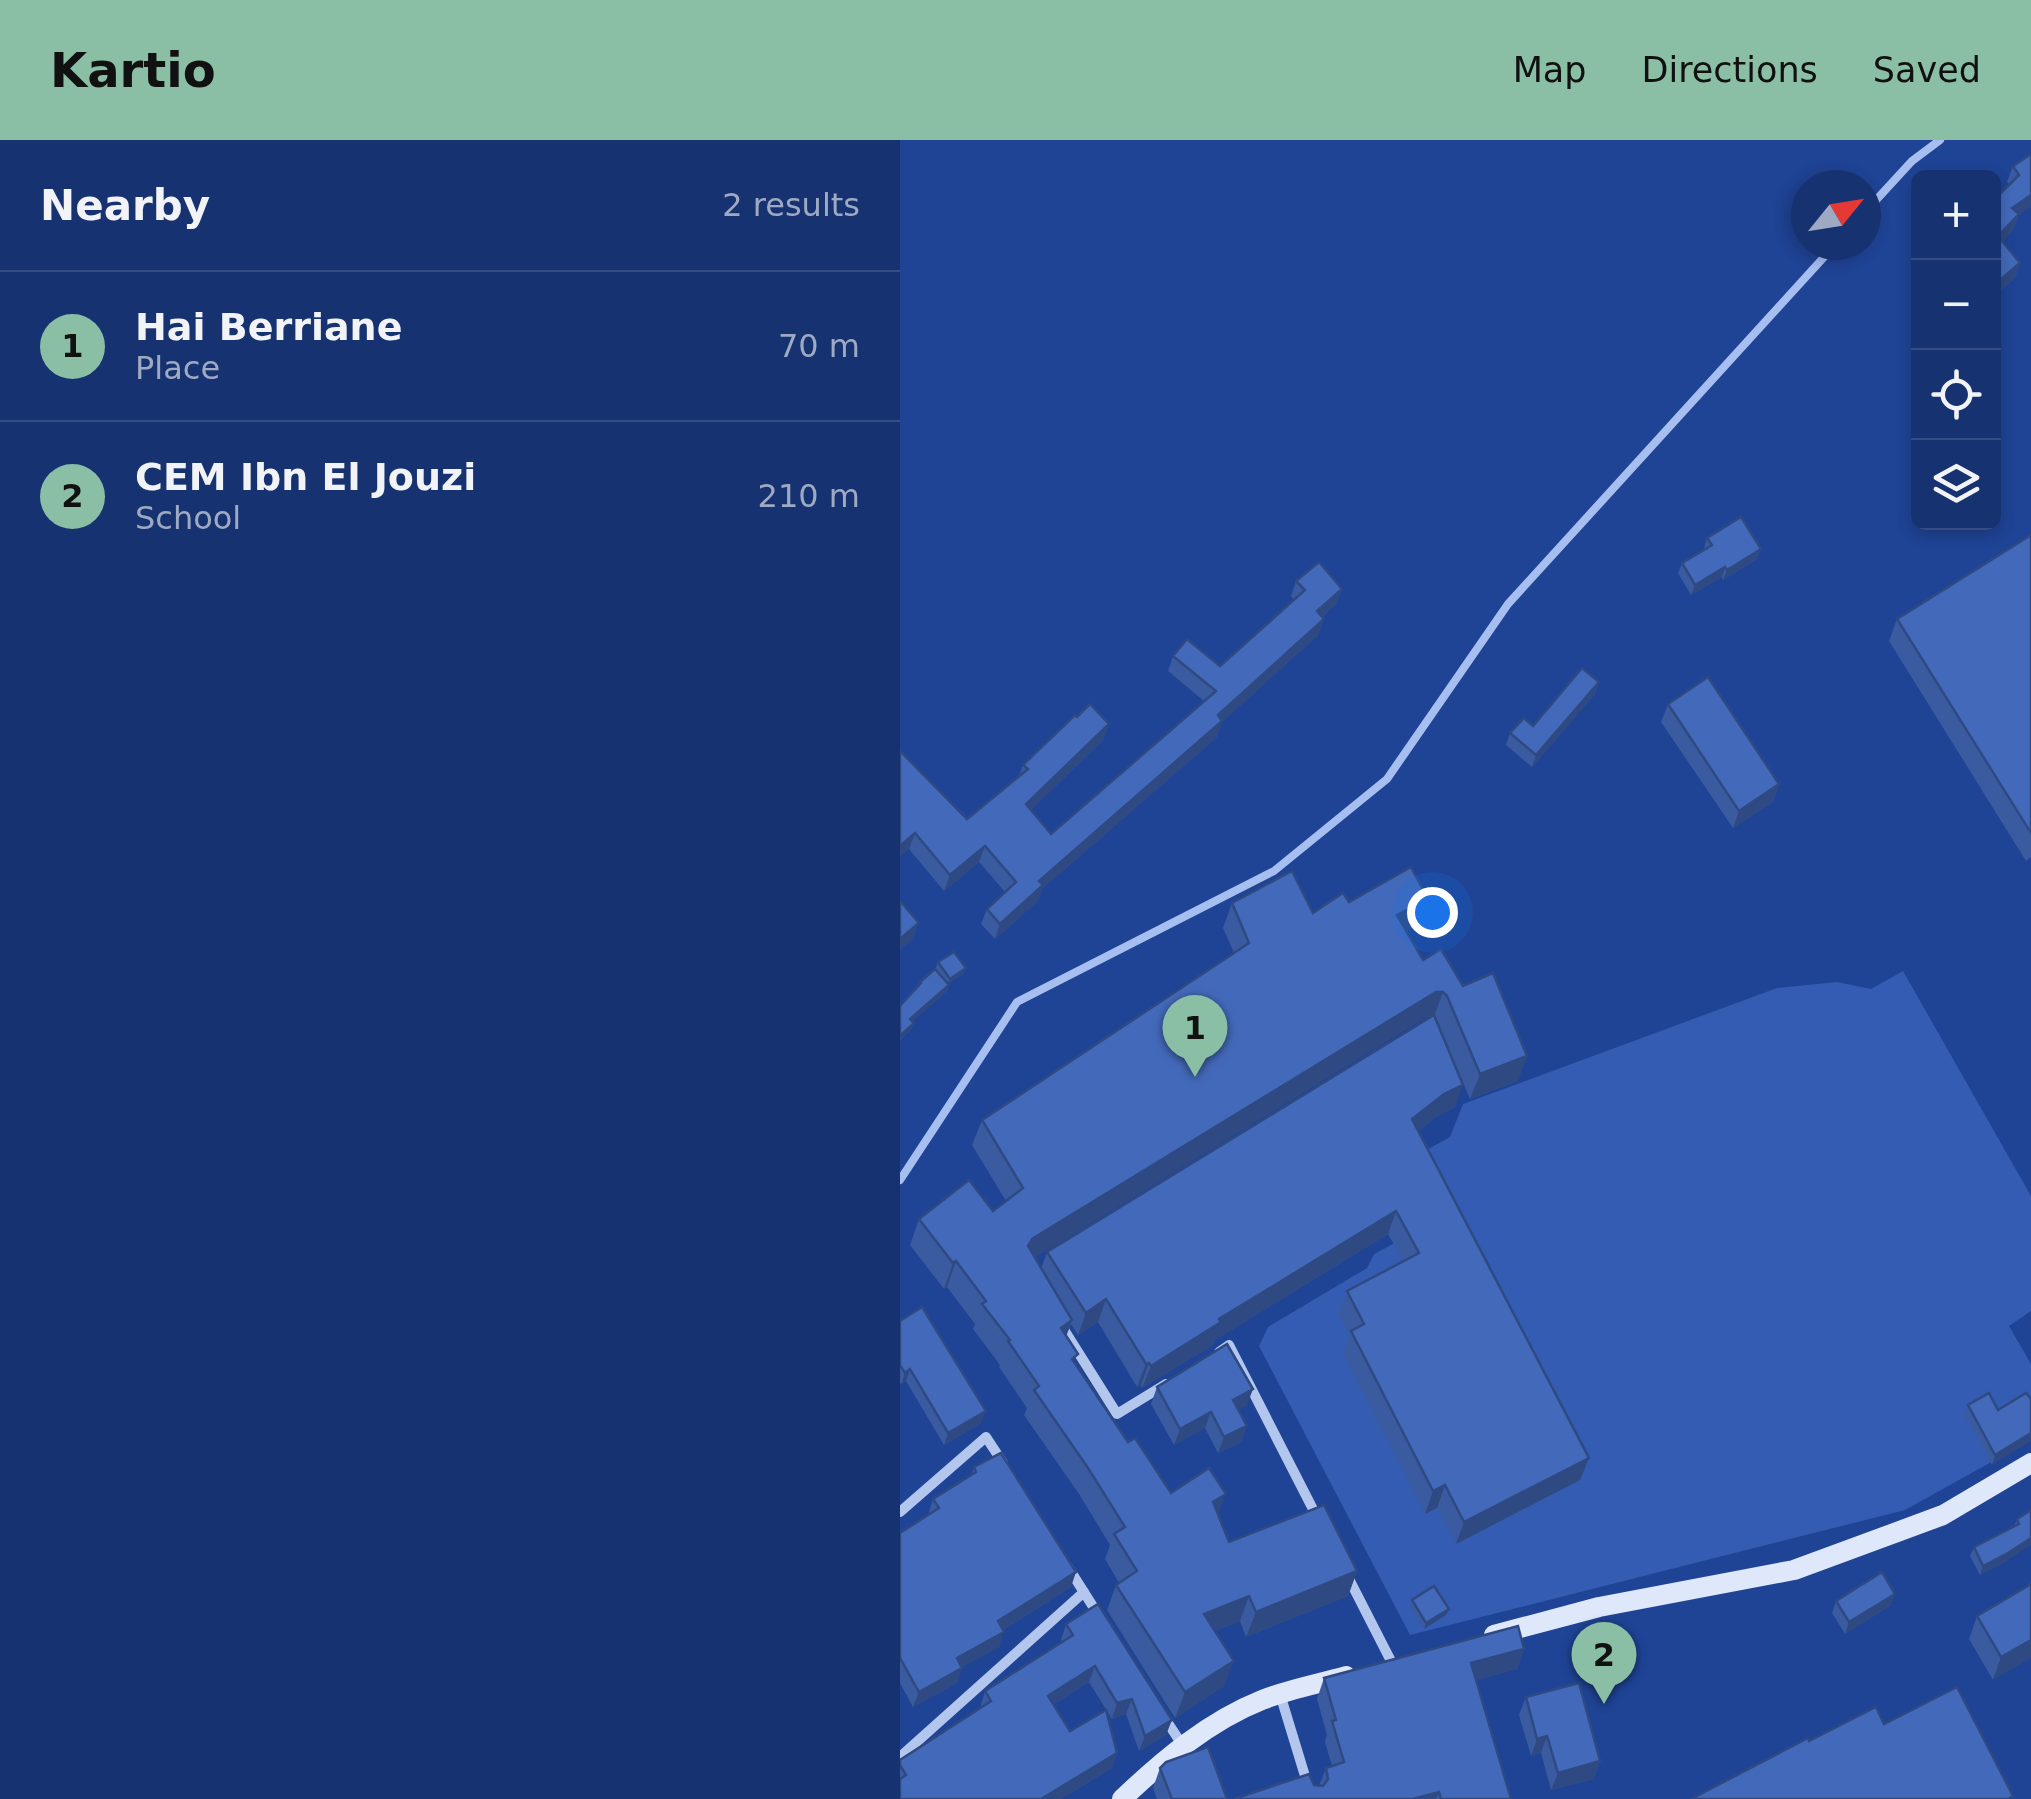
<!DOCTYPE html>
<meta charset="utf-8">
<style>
body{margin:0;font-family:"DejaVu Sans",sans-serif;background:#203a75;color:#f1f3f6}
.controls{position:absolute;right:30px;top:30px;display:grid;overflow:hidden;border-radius:15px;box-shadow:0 5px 15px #0003}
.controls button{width:90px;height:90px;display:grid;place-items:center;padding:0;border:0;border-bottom:2px solid #364d83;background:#173270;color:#f1f3f6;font:50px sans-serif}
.compass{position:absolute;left:891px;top:30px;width:90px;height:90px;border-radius:50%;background:#173270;box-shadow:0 5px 15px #0003;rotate:60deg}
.you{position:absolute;left:532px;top:772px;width:35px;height:35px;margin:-25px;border:8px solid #fff;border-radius:50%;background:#1a73e8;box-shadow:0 0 0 15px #1a73e833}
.badge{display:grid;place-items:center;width:65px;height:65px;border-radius:50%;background:#8abfa5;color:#111;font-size:32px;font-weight:700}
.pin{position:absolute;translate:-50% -82px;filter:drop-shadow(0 2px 5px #0008)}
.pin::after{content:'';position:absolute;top:52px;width:35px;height:30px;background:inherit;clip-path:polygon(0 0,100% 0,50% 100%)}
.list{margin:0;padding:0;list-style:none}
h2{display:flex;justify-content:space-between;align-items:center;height:130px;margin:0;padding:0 40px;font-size:42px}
h2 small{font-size:32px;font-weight:400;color:#9eaac3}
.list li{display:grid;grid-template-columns:65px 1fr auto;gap:30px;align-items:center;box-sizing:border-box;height:150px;padding:0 40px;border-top:2px solid #364d83}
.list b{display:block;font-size:38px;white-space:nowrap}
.list p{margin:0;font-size:32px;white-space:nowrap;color:#9eaac3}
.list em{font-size:32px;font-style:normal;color:#9eaac3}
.icon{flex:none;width:55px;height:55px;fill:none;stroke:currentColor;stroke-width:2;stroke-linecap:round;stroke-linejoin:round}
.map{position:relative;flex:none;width:1131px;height:1659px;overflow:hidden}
header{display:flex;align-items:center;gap:60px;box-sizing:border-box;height:140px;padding:0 50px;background:#8abfa5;color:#111}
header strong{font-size:48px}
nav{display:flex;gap:55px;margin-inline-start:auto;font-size:35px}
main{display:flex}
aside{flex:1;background:#173270}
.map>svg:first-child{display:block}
.pitch{fill:#335cb2}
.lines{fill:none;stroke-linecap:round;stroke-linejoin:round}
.stream{stroke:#a6bff0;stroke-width:8}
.street{stroke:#b2c6ee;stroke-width:10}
.secondary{stroke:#dfe7fa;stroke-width:20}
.wall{fill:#3a5ba0;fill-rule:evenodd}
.shaded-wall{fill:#2f4a82}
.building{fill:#436aba;stroke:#2f4a82;stroke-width:2.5}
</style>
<header>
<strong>Kartio</strong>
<nav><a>Map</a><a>Directions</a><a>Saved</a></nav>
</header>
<main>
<aside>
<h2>Nearby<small>2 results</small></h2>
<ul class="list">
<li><span class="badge">1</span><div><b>Hai Berriane</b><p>Place</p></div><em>70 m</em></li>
<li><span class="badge">2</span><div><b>CEM Ibn El Jouzi</b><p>School</p></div><em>210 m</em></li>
</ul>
</aside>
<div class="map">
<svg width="1131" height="1659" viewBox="0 0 1131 1659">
<rect width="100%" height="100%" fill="#1f4395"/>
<!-- pitch -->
<polygon class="pitch" points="1003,831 1131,1056 1131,1171 1109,1186 1131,1224 1131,1300 1005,1370 510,1495 359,1206 368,1187 467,1128 474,1114 495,1103 461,1046 550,997 563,964 877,848 937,842 971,849"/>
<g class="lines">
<!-- stream -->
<g class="stream">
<polyline points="966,71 1012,21 1040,0"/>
<polyline points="0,1040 117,862 374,731 487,639 608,464 935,105"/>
</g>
<!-- street -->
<g class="street">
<polyline points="161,1185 217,1274 266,1244"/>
<polyline points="319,1212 329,1205 418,1379"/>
<polyline points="0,1372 86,1297 103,1323"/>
<polyline points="168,1427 199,1476"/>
<polyline points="447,1435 492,1523"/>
<polyline points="380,1554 412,1659"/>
<polyline points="262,1574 283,1606"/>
<polyline points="0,1617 184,1452"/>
</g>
<!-- secondary -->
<g class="secondary">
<polyline points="594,1495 699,1467 894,1430 1043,1375 1131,1323"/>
<path d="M222,1659C263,1620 309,1581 362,1560C389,1549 418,1544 446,1536"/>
</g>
</g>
<!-- wall -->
<g class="wall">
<polygon points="1131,14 1119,75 1113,90 1102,101 1120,123 1115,138 1094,156 1094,60 1109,44 1107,42 1113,26"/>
<polygon points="1018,107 1018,125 1014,120"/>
<polygon points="1131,395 1131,717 1126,721 989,501 997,479"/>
<polygon points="807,398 861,409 857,419 823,440 822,437 791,455 778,433 782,423 805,410 804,408"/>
<polygon points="396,441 442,449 436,464 422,477 424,479 418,495 322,582 317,597 142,749 138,761 95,799 81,784 87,769 105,752 79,722 44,751 9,709 0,611 67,679 119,636 123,625 204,599 131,670 151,694 304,561 268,531 273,516 320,526 394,460 391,456"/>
<polygon points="699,542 695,554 632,627 606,605 610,593 633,586"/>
<polygon points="768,564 879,644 873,662 833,688 761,582"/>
<path d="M449,762L518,785L506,791L523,820L563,846L627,916L618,941L570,959L536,879L555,967L536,977L518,991L680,1340L556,1404L537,1368L525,1374L443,1214L450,1195L438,1174L447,1151L503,1121L488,1094L315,1200L313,1205L242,1248L241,1245L237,1247L198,1182L178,1195L171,1184L166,1196L175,1224L228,1302L271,1353L318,1375L329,1402L457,1431L448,1456L346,1497L340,1481L315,1491L324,1546L275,1578L207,1470L216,1445L219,1443L205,1419L210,1405L179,1354L124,1275L127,1268L99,1227L100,1225L73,1189L75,1184L47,1147L44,1149L10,1105L19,1079L93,1071L106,1061L72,1005L82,980L334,813L323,788L332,763L413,773ZM526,877H531L147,1112L141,1129L135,1117Z"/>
<polygon points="38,822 66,828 63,834 48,844 47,851 12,881 14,883 11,889 0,900 0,866 18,847 20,842 36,828"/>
<polygon points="0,1181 81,1283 44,1305 6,1241 0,1244"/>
<polygon points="257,1247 347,1265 338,1270 347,1286 341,1302 318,1313 305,1288 274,1305 251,1264"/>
<polygon points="1126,1253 1092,1325 1064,1275 1068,1265 1098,1270"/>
<polygon points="74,1327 171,1447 103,1490 99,1507 62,1527 57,1543 13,1567 0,1543 0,1393 28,1375 33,1359 71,1336"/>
<polygon points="1131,1370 1105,1422 1080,1435 1070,1416 1074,1407 1114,1386 1117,1379"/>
<polygon points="1131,1444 1093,1540 1069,1499 1077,1476"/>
<polygon points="512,1460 546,1475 524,1489 510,1466"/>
<polygon points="936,1461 991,1465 945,1494 932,1473"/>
<polygon points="166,1484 266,1595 239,1611 226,1574 212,1579 189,1542 153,1565 170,1591 217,1613 212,1628 161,1659 0,1659 0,1620 80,1568 85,1551 162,1502 161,1500"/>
<polygon points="624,1509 617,1529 576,1540 611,1659 334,1659 414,1645 419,1646 426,1628 432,1626 425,1602 427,1595 417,1559 424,1538"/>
<polygon points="626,1557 700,1621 694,1639 651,1650 641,1613 631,1616 619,1575"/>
<polygon points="260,1628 327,1659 257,1659 253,1648"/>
</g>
<!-- shaded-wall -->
<g class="shaded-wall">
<polygon points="1131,55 1131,67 1119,75 1113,90 1094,110 1098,96 1112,68"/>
<polygon points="1120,123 1115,138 1094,156 1094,145"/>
<polygon points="861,409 857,419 823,440 827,430"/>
<polygon points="825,427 822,437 791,455 795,445"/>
<polygon points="442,449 436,464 411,486 417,471"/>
<polygon points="424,479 418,495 322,582 317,597 142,749 138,761 95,799 100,784 139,741"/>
<polygon points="699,542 695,554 632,627 636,615"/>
<polygon points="209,584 204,599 121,680 126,664"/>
<polygon points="879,644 873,662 833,688 839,671"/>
<polygon points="15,693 9,709 0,717 0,706"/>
<polygon points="85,706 79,722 44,751 50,735"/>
<polygon points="528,759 518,785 488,801 497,775"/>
<polygon points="19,783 13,799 0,810 0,799"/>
<polygon points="66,828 63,834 47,845 50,839"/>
<polygon points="49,845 47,851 8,885 10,879"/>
<polygon points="536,852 543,852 534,877 526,877 122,1125 128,1106 132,1099"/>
<polygon points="14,883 11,889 0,900 0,896"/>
<polygon points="627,916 618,941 570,959 580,934"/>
<polygon points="563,945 555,967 536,977 504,1002 512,979 544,954"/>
<polygon points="496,1071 488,1094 315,1200 313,1205 242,1248 251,1226 319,1179"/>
<polygon points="56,1121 47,1147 44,1149 53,1123"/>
<polygon points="206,1159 198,1182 178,1195 186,1173"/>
<polygon points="172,1180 163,1205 161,1188"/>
<polygon points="249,1223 241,1245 237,1247 246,1224"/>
<polygon points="10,1229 6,1241 1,1245 5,1233"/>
<polygon points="353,1249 347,1265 327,1276 333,1260"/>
<polygon points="86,1271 81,1283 44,1305 48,1293"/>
<polygon points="311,1272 305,1288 274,1305 280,1289"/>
<polygon points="347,1286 341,1302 318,1313 324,1297"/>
<polygon points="1131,1293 1131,1301 1092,1325 1095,1315"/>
<polygon points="689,1318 680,1340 556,1404 564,1382"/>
<polygon points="545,1345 537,1368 525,1374 533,1351"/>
<polygon points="326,1354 316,1379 313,1362"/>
<polygon points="1131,1398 1131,1405 1105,1422 1080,1435 1083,1426"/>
<polygon points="457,1431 448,1456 346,1497 356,1472"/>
<polygon points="176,1432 171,1447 93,1496 98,1481"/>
<polygon points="995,1454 991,1465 945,1494 949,1482"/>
<polygon points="349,1456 340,1481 294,1499 304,1474"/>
<polygon points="549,1469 546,1475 524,1489 526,1483"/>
<polygon points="104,1492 99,1507 51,1533 57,1518"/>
<polygon points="1131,1500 1131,1518 1093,1540 1101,1517"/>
<polygon points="624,1509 617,1529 564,1544 571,1523"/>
<polygon points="334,1521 324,1546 275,1578 285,1552"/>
<polygon points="195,1526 189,1542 142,1572 148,1556"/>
<polygon points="62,1528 57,1543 13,1567 19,1552"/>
<polygon points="232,1559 226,1574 212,1579 217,1563"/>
<polygon points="272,1580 266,1595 239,1611 245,1596"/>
<polygon points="647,1596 641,1613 631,1616 637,1599"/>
<polygon points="217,1613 212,1628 161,1659 141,1659"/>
<polygon points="700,1621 694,1639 651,1650 658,1633"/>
<polygon points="539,1652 536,1659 513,1659"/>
</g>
<!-- building -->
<g class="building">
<polygon points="1131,14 1131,55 1112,68 1119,74 1098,96 1120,123 1094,145 1094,60 1119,35 1113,26"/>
<polygon points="841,377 861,409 827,430 825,427 795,445 782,423 812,405 807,398"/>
<polygon points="1131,395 1131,693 997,479"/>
<polygon points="419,422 442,449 417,471 424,479 318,575 322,581 139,741 143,745 100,784 87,769 116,742 85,706 50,735 15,693 0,706 0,611 67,679 128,629 123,625 175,575 177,577 190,564 209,584 126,664 151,694 316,551 273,516 287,499 320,526 405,450 396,441"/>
<polygon points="682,528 699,542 636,615 610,593 624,578 633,586"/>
<polygon points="808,537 879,644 839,671 768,564"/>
<polygon points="511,727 528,759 497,775 523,820 541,809 563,846 593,833 627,916 580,934 547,856 543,852 536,852 132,1099 128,1106 172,1180 161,1188 178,1214 172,1219 228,1302 235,1298 271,1353 309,1328 326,1354 313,1362 329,1402 424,1365 457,1431 356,1472 349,1456 304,1474 334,1521 285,1552 216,1445 237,1431 214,1394 225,1387 188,1328 134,1250 139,1246 108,1201 110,1200 82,1164 86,1161 56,1121 53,1123 19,1079 69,1040 93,1071 123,1048 82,980 349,803 332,763 392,731 413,773 443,753 449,762"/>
<polygon points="0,761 19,783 0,799"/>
<polygon points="54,812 66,828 50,839 38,822"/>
<polygon points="35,829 49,845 10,879 14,883 0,896 0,866 21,843 20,842"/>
<polygon points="534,875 563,945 544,954 512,979 689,1318 564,1382 545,1345 533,1351 451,1191 464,1184 447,1151 519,1113 496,1071 319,1179 321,1182 251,1226 249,1223 246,1224 206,1159 186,1173 147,1112"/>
<polygon points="22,1167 86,1271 48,1293 10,1229 5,1233 0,1225 0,1181"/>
<polygon points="327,1204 353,1249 333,1260 347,1286 324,1297 311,1272 280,1289 257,1247"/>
<polygon points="1089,1253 1098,1270 1126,1253 1131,1259 1131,1293 1095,1315 1068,1265"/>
<polygon points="101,1313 176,1432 98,1481 104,1492 57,1518 62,1528 19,1552 0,1518 0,1393 39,1368 33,1359 76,1332 74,1327"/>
<polygon points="1131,1370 1131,1398 1108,1413 1083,1426 1074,1407 1119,1384 1117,1379"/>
<polygon points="982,1432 995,1454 949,1482 936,1461"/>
<polygon points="1131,1444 1131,1500 1101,1517 1077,1476"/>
<polygon points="534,1446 549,1469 526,1483 512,1460"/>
<polygon points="198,1464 272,1580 245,1596 232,1559 217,1563 195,1526 148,1556 170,1591 206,1570 217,1613 141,1659 0,1659 0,1639 6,1635 0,1625 0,1620 91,1561 85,1551 173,1495 166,1484"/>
<polygon points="618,1486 624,1509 571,1523 611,1659 541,1659 539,1652 513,1659 334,1659 409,1634 414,1645 423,1646 428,1639 426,1628 444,1622 432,1581 436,1580 424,1538"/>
<polygon points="679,1543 700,1621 658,1633 647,1596 637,1599 626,1557"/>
<polygon points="1057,1547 1113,1656 1108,1659 791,1659 908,1598 909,1601 976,1567 984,1584"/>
<polygon points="308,1607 327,1659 272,1659 260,1628 266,1622"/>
</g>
</svg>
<div class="controls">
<button>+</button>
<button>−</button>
<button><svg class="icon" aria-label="locate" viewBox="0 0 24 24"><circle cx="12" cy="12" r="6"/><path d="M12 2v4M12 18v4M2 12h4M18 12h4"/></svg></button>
<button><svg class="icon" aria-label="layers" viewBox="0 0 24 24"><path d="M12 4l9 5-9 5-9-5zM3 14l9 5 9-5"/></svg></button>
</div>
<svg class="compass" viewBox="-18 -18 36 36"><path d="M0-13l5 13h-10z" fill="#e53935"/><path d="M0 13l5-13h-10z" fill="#9eaac3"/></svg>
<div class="you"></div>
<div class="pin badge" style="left:295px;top:937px">1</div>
<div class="pin badge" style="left:704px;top:1564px">2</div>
</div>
</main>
